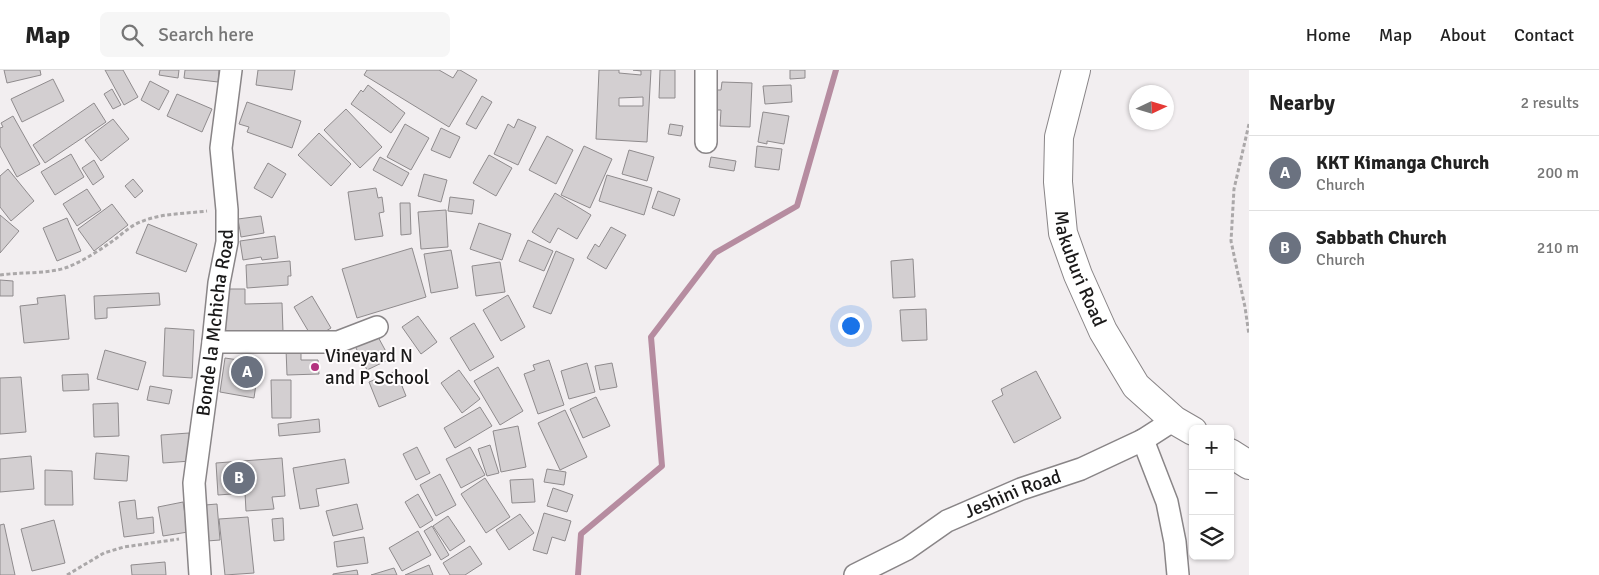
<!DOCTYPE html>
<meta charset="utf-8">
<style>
body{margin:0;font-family:Signika,sans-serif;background:#f6f6f6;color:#222}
.controls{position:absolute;right:15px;bottom:15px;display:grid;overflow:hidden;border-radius:8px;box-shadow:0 1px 4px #0004}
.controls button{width:45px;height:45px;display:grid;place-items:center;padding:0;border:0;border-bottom:1px solid #e0e0e0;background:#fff;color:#222;font:25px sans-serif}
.compass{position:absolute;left:1129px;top:15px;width:45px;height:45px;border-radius:50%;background:#fff;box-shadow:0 1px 4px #0004;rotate:86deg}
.you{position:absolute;left:850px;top:255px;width:18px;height:18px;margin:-12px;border:4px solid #fff;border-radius:50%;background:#1a73e8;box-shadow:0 0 0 8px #1a73e833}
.badge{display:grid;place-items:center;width:32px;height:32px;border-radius:50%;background:#b3337f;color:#fff;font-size:16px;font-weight:700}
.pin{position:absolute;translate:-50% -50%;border:2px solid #fff;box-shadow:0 1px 5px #0006}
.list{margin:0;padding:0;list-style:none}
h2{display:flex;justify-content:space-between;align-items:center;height:65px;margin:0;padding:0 20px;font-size:21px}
h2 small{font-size:16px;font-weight:400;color:#767676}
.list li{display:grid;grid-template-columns:32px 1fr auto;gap:15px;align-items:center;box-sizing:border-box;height:75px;padding:0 20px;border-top:1px solid #e0e0e0}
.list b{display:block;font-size:19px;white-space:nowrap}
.list p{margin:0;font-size:16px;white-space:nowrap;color:#767676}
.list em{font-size:16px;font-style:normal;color:#767676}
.icon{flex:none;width:28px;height:28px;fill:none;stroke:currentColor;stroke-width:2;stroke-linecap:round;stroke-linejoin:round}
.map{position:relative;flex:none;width:1249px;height:505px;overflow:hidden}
header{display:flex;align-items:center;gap:30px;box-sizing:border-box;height:70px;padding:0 25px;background:#fff;border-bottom:1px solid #e0e0e0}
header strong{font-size:24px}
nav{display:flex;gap:28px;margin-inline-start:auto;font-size:18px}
.search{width:350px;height:45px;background:#f6f6f6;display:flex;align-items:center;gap:12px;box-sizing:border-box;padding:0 18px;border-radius:8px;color:#767676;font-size:19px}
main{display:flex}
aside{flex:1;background:#fff}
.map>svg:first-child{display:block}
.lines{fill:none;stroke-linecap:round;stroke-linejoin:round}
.stream{stroke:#b68ca0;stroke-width:6}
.building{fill:#d3cfd1;stroke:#8f8b8d;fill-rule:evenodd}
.street-casing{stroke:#898587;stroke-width:24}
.secondary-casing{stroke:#898587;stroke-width:30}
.path{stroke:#aba8a9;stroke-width:3;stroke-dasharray:4 2.5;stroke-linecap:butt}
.street{stroke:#fff;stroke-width:21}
.secondary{stroke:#fff;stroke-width:28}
.poi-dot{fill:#b3337f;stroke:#fffcfd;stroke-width:2}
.labels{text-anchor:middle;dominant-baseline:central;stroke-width:4;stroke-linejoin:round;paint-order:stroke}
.street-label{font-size:19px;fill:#1a1919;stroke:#fffcfd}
.poi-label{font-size:19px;fill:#1a1919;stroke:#fffcfd;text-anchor:start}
</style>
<header>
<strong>Map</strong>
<div class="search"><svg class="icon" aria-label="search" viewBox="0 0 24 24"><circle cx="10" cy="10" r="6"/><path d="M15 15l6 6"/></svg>Search here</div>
<nav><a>Home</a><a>Map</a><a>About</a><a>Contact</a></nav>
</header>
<main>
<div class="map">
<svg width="1249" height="505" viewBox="0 0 1249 505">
<rect width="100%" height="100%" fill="#f2eef0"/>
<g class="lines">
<!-- stream -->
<polyline class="stream" points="578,505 581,464 662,396 651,267 715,183 797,136 836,0"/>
</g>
<!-- building -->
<g class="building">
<polygon points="4,0 40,0 41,5 7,13"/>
<polygon points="105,0 123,0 138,27 124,35"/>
<polygon points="160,0 179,0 178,8 159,5"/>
<polygon points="185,0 219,0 218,12 184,8"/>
<polygon points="258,0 295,0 292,20 256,15"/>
<polygon points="367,0 439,0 453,8 458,0 460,0 477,10 449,57 364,5"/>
<path d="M599,0H619V3L641,5V1L633,0H651L647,72L596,69ZM643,27V36H619V28Z"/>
<polygon points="660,0 675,0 675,28 659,28"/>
<polygon points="790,0 805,0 805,8 790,9"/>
<polygon points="53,9 64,31 22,52 11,29"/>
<polygon points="150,11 169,21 159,40 141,30"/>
<polygon points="722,12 752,13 750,57 720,56 721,40 711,40 711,20 721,20"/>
<polygon points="368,15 405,43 391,63 351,34 361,20 363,22"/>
<polygon points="791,15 792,32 765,34 763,16"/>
<polygon points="112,19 121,35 113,39 104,24"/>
<polygon points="177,24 212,39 202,62 167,46"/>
<polygon points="482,26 492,32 476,59 466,54"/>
<polygon points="247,32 301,51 292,78 247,62 249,57 239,54"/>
<polygon points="94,33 106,52 45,93 33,75"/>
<polygon points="346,39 382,77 360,98 324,60"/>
<polygon points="763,42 789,46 784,74 767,71 767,74 758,72"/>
<polygon points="13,46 40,94 17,107 0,76 0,58 3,57 1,53"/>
<polygon points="113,49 129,69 101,91 85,70"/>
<polygon points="518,49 536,57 518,95 494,84 508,54 514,58"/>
<polygon points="405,54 429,68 411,100 387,87"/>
<polygon points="670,54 683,56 681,66 668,64"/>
<polygon points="441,58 460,67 450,88 431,80"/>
<polygon points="319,63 351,94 331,116 298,85"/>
<polygon points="547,66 573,80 556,114 529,100"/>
<polygon points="584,76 612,89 590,138 561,125"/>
<polygon points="757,76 782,79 779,100 755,97"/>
<polygon points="629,80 654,87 647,111 622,104"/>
<polygon points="71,84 84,107 55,125 41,102"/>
<polygon points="489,85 512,98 496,126 473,113"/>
<polygon points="380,87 409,103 402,116 373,100"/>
<polygon points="711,87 736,91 734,101 709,97"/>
<polygon points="94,90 104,107 93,115 82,98"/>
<polygon points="268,93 286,104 272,128 254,118"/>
<polygon points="8,99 34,131 11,151 0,137 0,106"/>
<polygon points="424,104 447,110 441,132 418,126"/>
<polygon points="607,105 652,118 644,145 599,131"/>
<polygon points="133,109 143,121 135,128 125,116"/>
<polygon points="376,118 378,128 382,127 384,142 379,143 383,166 355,170 348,122"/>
<polygon points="87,119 101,140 77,156 63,134"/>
<polygon points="658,121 680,129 674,146 652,138"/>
<polygon points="555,123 591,145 577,169 558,158 550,173 532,162"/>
<polygon points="450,127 474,130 472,144 448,141"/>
<polygon points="400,133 410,133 411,164 401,165"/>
<polygon points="112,134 128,155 94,181 78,159"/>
<polygon points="446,140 448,177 421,179 418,142"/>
<polygon points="0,145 19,161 0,183"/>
<polygon points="261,146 264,163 241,167 238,149"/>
<polygon points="67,148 81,181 57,191 43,158"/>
<polygon points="479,153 511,164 502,190 470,179"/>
<polygon points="148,154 197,174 186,202 136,183"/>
<polygon points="611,157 626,165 606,199 587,188 595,174 599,177"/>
<polygon points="275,166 278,188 262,190 261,187 243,190 240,171"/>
<polygon points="528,170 553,181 544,201 519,191"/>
<polygon points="412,178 426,227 357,248 342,199"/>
<polygon points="451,180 458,218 431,223 424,184"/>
<polygon points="556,181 574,189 551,244 533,237"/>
<polygon points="913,189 915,227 893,228 891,191"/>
<polygon points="290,191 291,206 288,206 288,215 247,218 246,195"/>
<polygon points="500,192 505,222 476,226 472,196"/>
<polygon points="0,210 13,211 13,226 0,226"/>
<polygon points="223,219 245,219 245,234 282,233 283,262 224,264"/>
<polygon points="159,223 160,235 107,238 107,248 95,249 94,226"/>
<polygon points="65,225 69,269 24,273 20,236 38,234 37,228"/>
<polygon points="508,225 525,257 501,271 483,240"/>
<polygon points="312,226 331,258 313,269 294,237"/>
<polygon points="926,239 927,270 902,271 900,240"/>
<polygon points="418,246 437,272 421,284 402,257"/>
<polygon points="474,253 494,287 470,301 450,268"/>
<polygon points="165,258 194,260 192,308 163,306"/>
<polygon points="377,265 390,289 367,300 355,276"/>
<polygon points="286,279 301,279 301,290 318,290 319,304 287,305"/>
<polygon points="105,280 146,292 138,320 97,309"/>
<polygon points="225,288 259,293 254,328 220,322"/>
<polygon points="549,290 564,335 538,344 524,304 535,300 533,295"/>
<polygon points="587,293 595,322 569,329 561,301"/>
<polygon points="612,293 617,317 600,320 595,296"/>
<polygon points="498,297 523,341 500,355 474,311"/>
<polygon points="459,300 480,329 462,343 441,313"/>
<polygon points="396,301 406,326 379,337 369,312"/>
<polygon points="1036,301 1061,348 1014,373 992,331 1003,325 1001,319"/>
<polygon points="88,304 89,320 63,321 62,305"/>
<polygon points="21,307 26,362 0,364 0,308"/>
<polygon points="271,310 291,310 291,348 272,348"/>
<polygon points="150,316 172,320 169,334 147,330"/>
<polygon points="596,327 610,356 583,368 570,339"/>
<polygon points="118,333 119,366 94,367 93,334"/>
<polygon points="480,337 492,356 455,378 444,358"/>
<polygon points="565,340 587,387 560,400 538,353"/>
<polygon points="319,349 320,362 279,366 278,354"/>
<polygon points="518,356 526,397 501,402 493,361"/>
<polygon points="189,363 191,391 163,393 161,365"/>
<polygon points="490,375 499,403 487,406 478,379"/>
<polygon points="417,377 430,403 416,410 403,384"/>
<polygon points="470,377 485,405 461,418 446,389"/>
<polygon points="96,383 129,386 127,411 94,409"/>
<polygon points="31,386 34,419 0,422 0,389"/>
<polygon points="282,388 285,426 272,427 274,439 246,441 245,423 218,425 216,393"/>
<polygon points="345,389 349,413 316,419 319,436 300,439 293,398"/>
<polygon points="547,399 566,402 564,415 544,412"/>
<polygon points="45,400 72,401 73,435 45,435"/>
<polygon points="440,404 456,435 436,446 420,415"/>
<polygon points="485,408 510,447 486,463 461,424"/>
<polygon points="533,409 535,432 512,433 510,410"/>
<polygon points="553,418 573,425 567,442 547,436"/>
<polygon points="418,424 433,450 420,458 405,432"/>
<polygon points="135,430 137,449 153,447 154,463 124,467 119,432"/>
<polygon points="183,432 188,462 163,466 158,437"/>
<polygon points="217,434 220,470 207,471 205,435"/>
<polygon points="357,434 363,459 333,466 326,441"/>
<polygon points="544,443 571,451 565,471 552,467 547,484 533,480"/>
<polygon points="520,444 534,463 509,480 496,460"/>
<polygon points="448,446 465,471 450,481 433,456"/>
<polygon points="248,447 254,503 225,505 219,449"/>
<polygon points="283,448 284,470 274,471 272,449"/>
<polygon points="54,450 65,493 32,501 21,459"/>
<polygon points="4,454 15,505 0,505 0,455"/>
<polygon points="432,456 449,485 441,490 424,461"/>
<polygon points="418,461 431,485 402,501 389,478"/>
<polygon points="364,467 368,493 337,497 334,472"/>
<polygon points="470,476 482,494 465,505 450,505 443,493"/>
<polygon points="165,492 166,505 132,505 131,495"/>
<polygon points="429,495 433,505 405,505"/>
<polygon points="394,498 397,505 371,505"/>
<polygon points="357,500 358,505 333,505 333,504"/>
</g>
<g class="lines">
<defs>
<g id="street">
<polyline points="706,72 706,0"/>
<polyline points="213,272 338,272 377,257"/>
<polyline points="1143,370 1167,432 1175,472 1178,505"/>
<path id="s1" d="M200,505L194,413L213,272L219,213L227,172V140L221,78L231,0"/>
<path id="s2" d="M855,505L907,479L947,451L1021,419L1081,399L1143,370L1174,350"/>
</g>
<g id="secondary">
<path id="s3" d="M1076,0L1059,67L1058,112L1063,163L1078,205L1103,261L1136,316L1174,350L1193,361"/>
<polyline points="1230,383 1249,395"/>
</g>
</defs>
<!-- street casing -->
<use href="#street" class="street-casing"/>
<!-- secondary casing -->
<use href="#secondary" class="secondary-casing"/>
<!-- path -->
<g class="path">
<polyline points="1249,54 1234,119 1231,171 1245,237 1249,265"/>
<path d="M0,205C20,202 50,204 68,197C85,190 100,180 114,170C121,165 128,158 136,154C158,143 183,144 207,141"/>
<polyline points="67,505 104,483 124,477 179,469"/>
</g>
<!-- street -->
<use href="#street" class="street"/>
<!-- secondary -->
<use href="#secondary" class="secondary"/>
</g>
<!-- markers -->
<circle class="poi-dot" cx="315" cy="297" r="5"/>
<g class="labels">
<!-- street labels -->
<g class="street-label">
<text stroke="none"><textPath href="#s3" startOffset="204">Makuburi Road</textPath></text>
<text stroke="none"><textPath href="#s1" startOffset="254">Bonde la Mchicha Road</textPath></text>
<text stroke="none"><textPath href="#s2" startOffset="178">Jeshini Road</textPath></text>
</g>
<!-- poi labels -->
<g class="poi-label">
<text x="325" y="286">Vineyard N<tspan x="325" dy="22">and P School</tspan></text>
</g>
</g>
</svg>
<div class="controls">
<button>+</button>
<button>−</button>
<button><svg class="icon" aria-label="layers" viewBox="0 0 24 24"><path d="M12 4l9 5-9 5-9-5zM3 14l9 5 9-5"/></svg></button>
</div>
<svg class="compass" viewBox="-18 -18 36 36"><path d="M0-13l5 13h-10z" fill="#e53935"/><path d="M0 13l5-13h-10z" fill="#767676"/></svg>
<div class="you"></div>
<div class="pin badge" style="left:247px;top:302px;background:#6b7280">A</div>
<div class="pin badge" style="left:239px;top:408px;background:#6b7280">B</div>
</div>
<aside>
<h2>Nearby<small>2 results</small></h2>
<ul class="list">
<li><span class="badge" style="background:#6b7280">A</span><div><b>KKT Kimanga Church</b><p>Church</p></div><em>200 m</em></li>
<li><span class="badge" style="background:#6b7280">B</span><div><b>Sabbath Church</b><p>Church</p></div><em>210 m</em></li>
</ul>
</aside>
</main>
